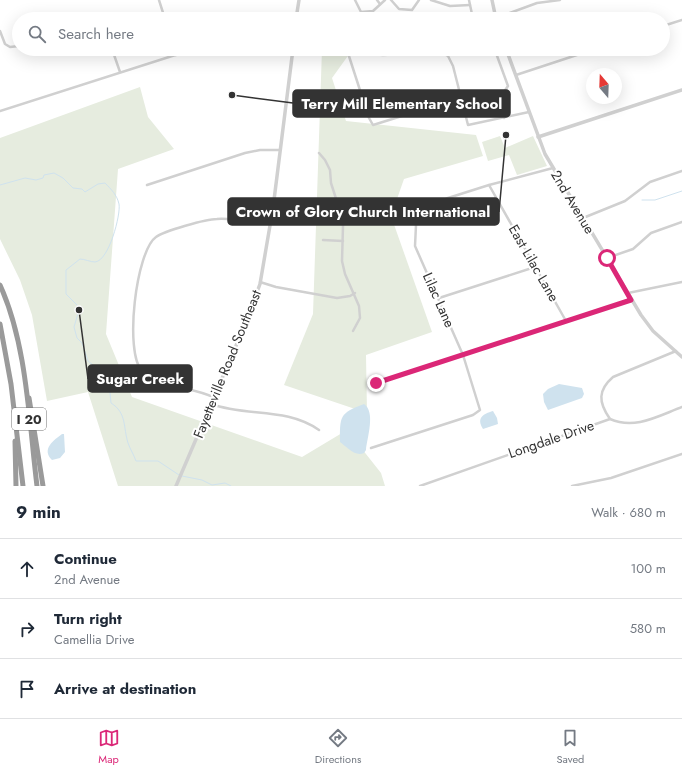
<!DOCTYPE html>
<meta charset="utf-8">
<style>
body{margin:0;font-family:Jost,sans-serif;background:#f2f2f3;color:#1f2937}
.compass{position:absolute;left:586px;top:68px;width:36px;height:36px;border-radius:50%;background:#fff;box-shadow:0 4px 16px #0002;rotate:341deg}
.stop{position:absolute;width:12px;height:12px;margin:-9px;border:3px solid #db2777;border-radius:50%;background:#fff}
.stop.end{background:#db2777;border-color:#fff;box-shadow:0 1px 4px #0008}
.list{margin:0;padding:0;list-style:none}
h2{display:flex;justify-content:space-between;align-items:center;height:52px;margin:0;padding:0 16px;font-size:17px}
h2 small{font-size:13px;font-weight:400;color:#747a83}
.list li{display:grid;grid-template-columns:26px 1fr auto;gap:12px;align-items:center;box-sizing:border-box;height:60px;padding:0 16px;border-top:1px solid #e0e1e3}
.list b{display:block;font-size:15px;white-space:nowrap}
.list p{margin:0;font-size:13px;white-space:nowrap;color:#747a83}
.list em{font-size:13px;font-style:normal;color:#747a83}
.icon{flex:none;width:22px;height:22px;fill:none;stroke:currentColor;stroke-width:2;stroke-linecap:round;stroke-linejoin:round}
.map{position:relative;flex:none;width:682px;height:486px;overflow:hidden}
.search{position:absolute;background:#fff;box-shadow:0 4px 16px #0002;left:12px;right:12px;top:12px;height:44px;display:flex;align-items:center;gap:10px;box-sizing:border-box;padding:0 14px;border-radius:22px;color:#747a83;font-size:15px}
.sheet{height:232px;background:#fff}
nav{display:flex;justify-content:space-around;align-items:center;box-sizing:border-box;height:56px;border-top:1px solid #e0e1e3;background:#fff;font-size:11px;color:#747a83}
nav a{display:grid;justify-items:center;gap:2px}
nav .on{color:#db2777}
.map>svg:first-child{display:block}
.green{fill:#e6ecdf}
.water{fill:#cfe2ee}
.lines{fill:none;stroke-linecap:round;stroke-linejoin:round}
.stream{stroke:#cfe2ee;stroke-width:1}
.minor{stroke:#d0d0d0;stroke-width:2.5}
.tertiary{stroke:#d0d0d0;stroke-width:3.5}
.motorway{stroke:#9a9a9a;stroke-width:5}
.route{stroke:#db2777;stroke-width:5}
.labels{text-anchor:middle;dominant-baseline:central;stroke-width:4;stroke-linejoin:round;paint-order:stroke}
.shield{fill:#fff;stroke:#707070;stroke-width:1}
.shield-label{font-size:13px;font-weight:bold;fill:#333}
.street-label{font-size:14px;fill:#333;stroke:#fff}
.leader{fill:none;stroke:#333;stroke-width:1.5}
.callout-dot{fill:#333;stroke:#fff;stroke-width:1.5}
.callout{fill:#333;stroke:#333;stroke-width:1.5}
.callout-label{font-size:15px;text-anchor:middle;font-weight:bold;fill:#fff}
</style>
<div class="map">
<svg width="682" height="486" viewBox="0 0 682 486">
<rect width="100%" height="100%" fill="#fff"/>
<!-- green -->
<g class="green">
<polygon points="322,49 340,49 350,53 332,78 346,121 476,135 483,156 404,179 391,216 432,332 366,355 367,413 284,385 313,314"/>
<polygon points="140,87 148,117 174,149 118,169 106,334 132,397 302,457 347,430 381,473 385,486 118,486 88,392 47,401 32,315 20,280 0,239 0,138"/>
<polygon points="500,136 505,148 533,136 547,166 517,175 509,155 488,161 482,142"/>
</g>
<!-- water -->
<g class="water">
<polygon points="559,384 582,388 584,394 582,398 548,410 544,402 543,394 548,389"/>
<path d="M364,404C376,412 367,438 366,450L364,453C355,457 347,447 340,442C340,417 339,413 364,404Z"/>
<path d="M493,411L497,418L498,424L483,429C476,418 483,414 493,411Z"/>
<path d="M62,434H64L65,452L60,458L52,460C41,449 54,440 62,434Z"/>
</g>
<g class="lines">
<!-- stream -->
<g class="stream">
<path d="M0,185L25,178L36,180L43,178L44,175L54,173L63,178L73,188L82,189L85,192L98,184L105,183C111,189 117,195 119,204C121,214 109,261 95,262C91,262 84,259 80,259L66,270V294L78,306L79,310L74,327L77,338L82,343L88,361L98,369L109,383L111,403C127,413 123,427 128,443C130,449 134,455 136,461H158L179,475"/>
<polyline points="642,200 655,200 682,191"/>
<polyline points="182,476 202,480 212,485 225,483 231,486"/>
</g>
<!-- minor -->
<g class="minor">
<polyline points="159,0 165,19"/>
<polyline points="355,0 361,12 373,11 385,0"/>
<polyline points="377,0 380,4"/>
<polyline points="391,0 399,9 412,10 419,0"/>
<polyline points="431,0 450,6 470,5"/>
<polyline points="469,0 473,19"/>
<polyline points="496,18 537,3 560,0"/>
<polyline points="483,19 495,16"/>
<polyline points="663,26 682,20"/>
<polyline points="0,31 5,44 10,47 19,46"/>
<polyline points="112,49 120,72"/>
<polyline points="174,49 176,55"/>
<polyline points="345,49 359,53 383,55 440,52 448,56 453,66 468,125 529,112"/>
<polyline points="484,49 496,53 508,86 499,99 504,118"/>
<polyline points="347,50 369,118 373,125 418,111 463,105"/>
<polyline points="516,75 595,49"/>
<polyline points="0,111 194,49"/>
<polyline points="319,153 325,160 330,170 331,183 340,211 343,226 342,261 345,274 359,306 360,318 353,331"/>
<polyline points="147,185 245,153 260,150 280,150"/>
<polyline points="489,185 566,321"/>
<polyline points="583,218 625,201 650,182 682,171"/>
<polyline points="323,240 343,241"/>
<polyline points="607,258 633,249 651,233 682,222"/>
<polyline points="260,282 276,287 337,298 350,296 355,293"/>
<polyline points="628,293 682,282"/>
<polyline points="439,298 535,267"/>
<polyline points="375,383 631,300"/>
<path d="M213,397C193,387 158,387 142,371C124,352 136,251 156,237C164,231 206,219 217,219C224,218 231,220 238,219C249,218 262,212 273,208"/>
<path d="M211,404C247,417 286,407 319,430"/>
<path d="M610,419C598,402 598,390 613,377L676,351"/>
<polyline points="371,448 473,415 480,410 463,355 415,246 416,225 418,218 424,212 433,205 448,198 489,185 553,168"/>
<path d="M420,486L610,419C635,430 658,416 682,407"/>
<polyline points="572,486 611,478 682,454"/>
</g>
<!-- tertiary -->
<g class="tertiary">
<polyline points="492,0 496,19"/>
<polyline points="296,19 299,0"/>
<polyline points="506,49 545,154 641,315 653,331 682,357"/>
<polyline points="538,137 682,90"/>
<polyline points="176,486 244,327 260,284 273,208 293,49"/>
</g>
<!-- motorway -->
<g class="motorway">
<path d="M0,285C27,344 29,422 37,486"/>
<polyline points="0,324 11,384 23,486"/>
<polyline points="29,398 43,486"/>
<polyline points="15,441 16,486"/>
</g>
</g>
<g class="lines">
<!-- route -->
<polyline class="route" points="376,383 631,300 607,258"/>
</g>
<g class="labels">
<!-- shield labels -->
<rect class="shield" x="12" y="408" width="34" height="22" rx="3"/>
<g class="shield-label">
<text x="29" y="419">I 20</text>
</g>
<!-- street labels -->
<g class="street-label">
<text transform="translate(573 202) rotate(59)">2nd Avenue</text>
<text transform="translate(534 263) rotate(60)">East Lilac Lane</text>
<text transform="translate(439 300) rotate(66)">Lilac Lane</text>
<text transform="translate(227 364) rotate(-68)">Fayetteville Road Southeast</text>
<text transform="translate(551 439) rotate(-19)">Longdale Drive</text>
</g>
</g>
<!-- callouts -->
<path class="leader" d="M232 95L293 103M506 135L499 212M79 310L88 379"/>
<g class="callout-dot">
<circle cx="232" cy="95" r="4"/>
<circle cx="506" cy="135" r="4"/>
<circle cx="79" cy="310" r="4"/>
</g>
<g class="callout">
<rect x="293" y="90" width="217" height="27" rx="4"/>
<rect x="228" y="198" width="271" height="27" rx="4"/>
<rect x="88" y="365" width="104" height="27" rx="4"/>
</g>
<g class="callout-label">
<text x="402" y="109">Terry Mill Elementary School</text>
<text x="363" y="217">Crown of Glory Church International</text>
<text x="140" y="384">Sugar Creek</text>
</g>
</svg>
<svg class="compass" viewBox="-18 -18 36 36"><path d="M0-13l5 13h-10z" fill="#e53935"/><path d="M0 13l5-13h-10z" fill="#747a83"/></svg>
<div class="stop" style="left:607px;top:258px"></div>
<div class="stop end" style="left:376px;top:383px"></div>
<div class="search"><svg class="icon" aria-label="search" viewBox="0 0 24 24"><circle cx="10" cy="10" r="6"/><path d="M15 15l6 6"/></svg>Search here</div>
</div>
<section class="sheet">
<h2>9 min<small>Walk · 680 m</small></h2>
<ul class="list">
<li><svg class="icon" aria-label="ahead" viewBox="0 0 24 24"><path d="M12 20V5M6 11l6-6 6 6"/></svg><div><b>Continue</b><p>2nd Avenue</p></div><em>100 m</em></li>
<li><svg class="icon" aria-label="right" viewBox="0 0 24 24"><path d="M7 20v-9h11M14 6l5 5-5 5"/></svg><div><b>Turn right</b><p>Camellia Drive</p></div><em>580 m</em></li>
<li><svg class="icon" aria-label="arrive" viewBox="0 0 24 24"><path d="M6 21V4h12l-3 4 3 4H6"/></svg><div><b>Arrive at destination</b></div></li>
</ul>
</section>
<nav>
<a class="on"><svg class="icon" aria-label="map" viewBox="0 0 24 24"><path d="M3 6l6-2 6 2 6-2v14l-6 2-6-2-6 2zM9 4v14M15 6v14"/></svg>Map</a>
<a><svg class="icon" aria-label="directions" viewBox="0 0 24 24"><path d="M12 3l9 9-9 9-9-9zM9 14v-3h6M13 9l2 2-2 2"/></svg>Directions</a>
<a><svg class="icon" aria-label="saved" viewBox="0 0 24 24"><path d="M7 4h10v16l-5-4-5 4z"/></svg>Saved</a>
</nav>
